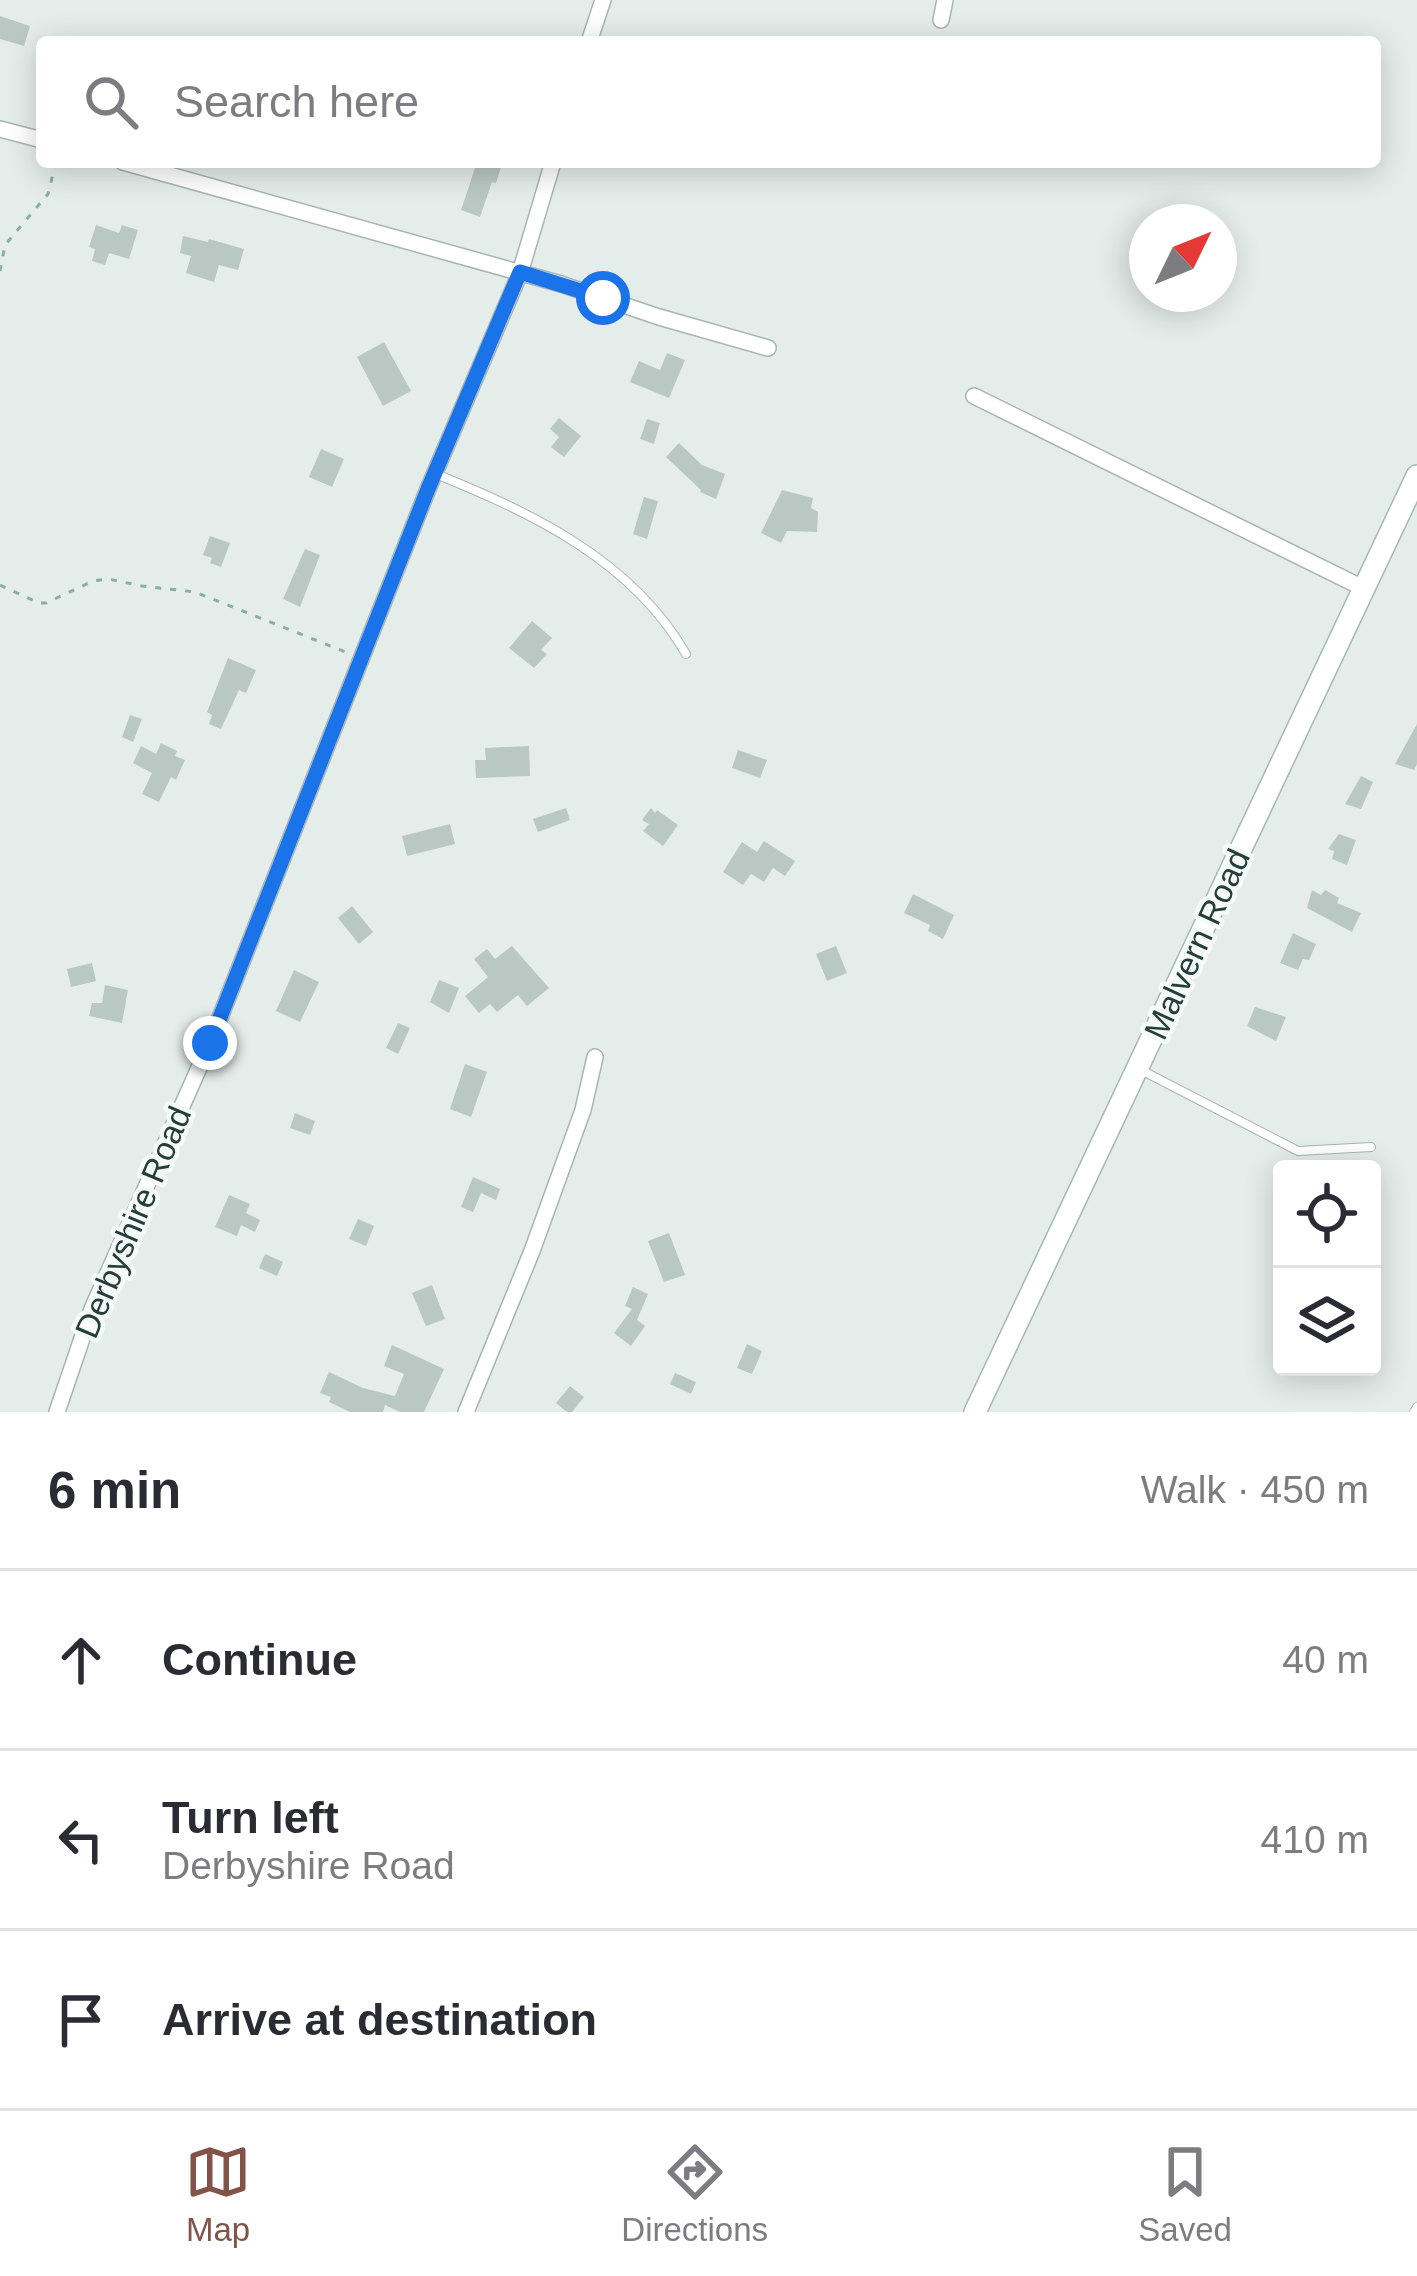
<!DOCTYPE html>
<meta charset="utf-8">
<style>
body{margin:0;font-family:Arial,sans-serif;background:#f7f7f7;color:#2b2b33}
.controls{position:absolute;right:36px;bottom:36px;display:grid;overflow:hidden;border-radius:12px;box-shadow:0 6px 30px #0003}
.controls button{width:108px;height:108px;display:grid;place-items:center;padding:0;border:0;border-bottom:3px solid #e1e1e2;background:#fff;color:#2b2b33;font:60px sans-serif}
.compass{position:absolute;left:1129px;top:204px;width:108px;height:108px;border-radius:50%;background:#fff;box-shadow:0 6px 30px #0003;rotate:47deg}
.stop{position:absolute;width:36px;height:36px;margin:-27px;border:9px solid #1a73e8;border-radius:50%;background:#fff}
.stop.end{background:#1a73e8;border-color:#fff;box-shadow:0 3px 12px #0008}
.list{margin:0;padding:0;list-style:none}
h2{display:flex;justify-content:space-between;align-items:center;height:156px;margin:0;padding:0 48px;font-size:51px}
h2 small{font-size:39px;font-weight:400;color:#7c7c81}
.list li{display:grid;grid-template-columns:78px 1fr auto;gap:36px;align-items:center;box-sizing:border-box;height:180px;padding:0 48px;border-top:3px solid #e1e1e2}
.list b{display:block;font-size:45px;white-space:nowrap}
.list p{margin:0;font-size:39px;white-space:nowrap;color:#7c7c81}
.list em{font-size:39px;font-style:normal;color:#7c7c81}
.icon{flex:none;width:66px;height:66px;fill:none;stroke:currentColor;stroke-width:2;stroke-linecap:round;stroke-linejoin:round}
.map{position:relative;flex:none;width:1417px;height:1412px;overflow:hidden}
.search{position:absolute;background:#fff;box-shadow:0 6px 30px #0003;left:36px;right:36px;top:36px;height:132px;display:flex;align-items:center;gap:30px;box-sizing:border-box;padding:0 42px;border-radius:12px;color:#7c7c81;font-size:45px}
.sheet{height:696px;background:#fff}
nav{display:flex;justify-content:space-around;align-items:center;box-sizing:border-box;height:168px;border-top:3px solid #e1e1e2;background:#fff;font-size:33px;color:#7c7c81}
nav a{display:grid;justify-items:center;gap:6px}
nav .on{color:#825449}
.map>svg:first-child{display:block}
.building{fill:#bac8c3}
.lines{fill:none;stroke-linecap:round;stroke-linejoin:round}
.service-casing{stroke:#a7b5b1;stroke-width:10}
.minor-casing{stroke:#a7b5b1;stroke-width:18}
.secondary-casing{stroke:#a3b9b2;stroke-width:24}
.path{stroke:#86b0a3;stroke-width:3;stroke-dasharray:6 9;stroke-linecap:butt}
.service{stroke:#fff;stroke-width:8}
.minor{stroke:#fff;stroke-width:15}
.secondary{stroke:#fff;stroke-width:21}
.route{stroke:#1a73e8;stroke-width:15}
.labels{text-anchor:middle;dominant-baseline:central;stroke-width:9;stroke-linejoin:round;paint-order:stroke}
.street-label{font-size:33px;fill:#243f38;stroke:#f5faf8}
</style>
<div class="map">
<svg width="1417" height="1412" viewBox="0 0 1417 1412">
<rect width="100%" height="100%" fill="#e5edea"/>
<!-- building -->
<g class="building">
<polygon points="0,16 30,26 24,46 0,39"/>
<polygon points="477,162 502,164 496,183 492,182 480,217 461,210"/>
<polygon points="96,225 119,233 122,225 138,230 129,259 109,253 105,265 92,261 95,249 89,247"/>
<polygon points="183,236 208,242 209,239 244,249 238,270 219,265 214,282 186,273 191,256 180,253"/>
<polygon points="384,342 411,391 383,406 357,357"/>
<polygon points="667,353 685,360 669,398 630,382 639,361 660,370"/>
<polygon points="559,418 581,436 564,457 551,447 559,437 550,429"/>
<polygon points="647,419 660,423 654,444 640,439"/>
<polygon points="679,443 702,465 725,474 716,499 700,492 701,490 666,457"/>
<polygon points="321,449 344,459 332,487 309,477"/>
<polygon points="782,490 813,498 811,508 818,512 817,532 787,531 781,543 761,533"/>
<polygon points="644,497 658,501 647,539 633,534"/>
<polygon points="210,536 230,543 221,567 210,563 212,558 203,555"/>
<polygon points="305,549 320,555 300,607 283,599"/>
<polygon points="532,621 552,638 541,650 547,654 534,668 509,648"/>
<polygon points="228,658 256,670 246,693 239,690 221,729 209,724 212,715 207,712"/>
<polygon points="130,715 142,719 133,742 122,737"/>
<polygon points="1417,724 1417,764 1414,770 1395,764"/>
<polygon points="161,743 177,751 175,756 185,760 176,780 171,777 159,802 142,794 152,773 133,763 141,746 156,754"/>
<polygon points="529,746 530,776 476,778 475,760 486,760 485,748"/>
<polygon points="738,750 767,760 760,778 732,768"/>
<polygon points="1361,776 1373,782 1361,809 1345,804"/>
<polygon points="566,808 570,820 538,832 533,819"/>
<polygon points="651,808 655,813 657,810 678,825 663,846 643,831 649,824 642,820"/>
<polygon points="450,824 455,844 407,856 402,836"/>
<polygon points="1339,834 1356,840 1347,865 1332,859 1334,851 1328,849"/>
<polygon points="764,841 795,861 785,876 773,868 764,882 751,874 743,885 723,872 742,842 757,852"/>
<polygon points="1312,890 1321,895 1325,890 1339,898 1337,903 1361,913 1352,932 1307,908"/>
<polygon points="913,894 954,915 943,939 928,931 930,925 904,913"/>
<polygon points="352,906 373,932 359,944 338,918"/>
<polygon points="1293,933 1316,944 1309,960 1303,959 1298,970 1280,963"/>
<polygon points="512,946 549,988 527,1006 518,995 497,1012 490,1004 479,1013 465,996 488,977 474,959 487,949 495,959"/>
<polygon points="836,946 847,973 827,981 816,954"/>
<polygon points="92,963 96,981 71,987 67,969"/>
<polygon points="294,970 319,982 300,1022 276,1011"/>
<polygon points="439,980 459,988 449,1013 430,1002"/>
<polygon points="105,985 128,990 122,1023 89,1016 92,1003 102,1003"/>
<polygon points="1255,1007 1286,1017 1276,1041 1247,1026"/>
<polygon points="398,1023 410,1028 398,1054 386,1048"/>
<polygon points="465,1064 487,1072 471,1117 450,1109"/>
<polygon points="295,1113 315,1121 310,1135 290,1128"/>
<polygon points="473,1177 500,1189 496,1200 481,1193 473,1212 461,1207"/>
<polygon points="229,1195 250,1204 246,1213 260,1220 255,1232 241,1225 237,1236 215,1227"/>
<polygon points="358,1219 374,1226 366,1246 349,1239"/>
<polygon points="669,1233 685,1275 664,1282 648,1241"/>
<polygon points="265,1254 283,1262 277,1276 259,1268"/>
<polygon points="432,1285 445,1319 426,1326 412,1293"/>
<polygon points="633,1287 648,1294 637,1320 645,1326 631,1346 614,1333 632,1309 625,1306"/>
<polygon points="747,1344 762,1351 752,1374 737,1368"/>
<polygon points="392,1345 444,1369 424,1412 400,1412 385,1405 383,1412 350,1412 329,1402 331,1397 320,1393 329,1372 363,1388 395,1396 404,1374 384,1366"/>
<polygon points="675,1373 696,1382 691,1394 670,1384"/>
<polygon points="570,1386 584,1397 572,1412 567,1412 556,1403"/>
</g>
<g class="lines">
<defs>
<g id="service">
<path d="M436,474C532,513 632,560 686,654"/>
<polyline points="1139,1069 1298,1151 1371,1147"/>
<polyline points="1414,1412 1417,1407"/>
</g>
<g id="minor">
<polyline points="941,20 945,0"/>
<polyline points="589,42 603,0"/>
<polyline points="0,129 42,140"/>
<polyline points="123,162 561,284 659,317 768,348"/>
<polyline points="974,396 1365,589"/>
<polyline points="57,1412 92,1309 210,1043 428,489 520,273 553,162"/>
<polyline points="466,1412 532,1251 583,1110 595,1057"/>
</g>
<polyline id="secondary" points="975,1412 1417,476"/>
</defs>
<!-- service casing -->
<use href="#service" class="service-casing"/>
<!-- minor casing -->
<use href="#minor" class="minor-casing"/>
<!-- secondary casing -->
<use href="#secondary" class="secondary-casing"/>
<!-- path -->
<g class="path">
<polyline points="0,271 5,245 48,194 56,162"/>
<polyline points="0,585 39,603 46,603 93,581 108,579 142,586 195,592 348,653"/>
</g>
<!-- service -->
<use href="#service" class="service"/>
<!-- minor -->
<use href="#minor" class="minor"/>
<!-- secondary -->
<use href="#secondary" class="secondary"/>
</g>
<g class="lines">
<!-- route -->
<polyline class="route" points="210,1043 428,489 520,272 603,298"/>
</g>
<g class="labels">
<!-- street labels -->
<g class="street-label">
<text transform="translate(1197 944) rotate(-65)">Malvern Road</text>
<text transform="translate(133 1222) rotate(-67)">Derbyshire Road</text>
</g>
</g>
</svg>
<div class="controls">
<button><svg class="icon" aria-label="locate" viewBox="0 0 24 24"><circle cx="12" cy="12" r="6"/><path d="M12 2v4M12 18v4M2 12h4M18 12h4"/></svg></button>
<button><svg class="icon" aria-label="layers" viewBox="0 0 24 24"><path d="M12 4l9 5-9 5-9-5zM3 14l9 5 9-5"/></svg></button>
</div>
<svg class="compass" viewBox="-18 -18 36 36"><path d="M0-13l5 13h-10z" fill="#e53935"/><path d="M0 13l5-13h-10z" fill="#7c7c81"/></svg>
<div class="stop" style="left:603px;top:298px"></div>
<div class="stop end" style="left:210px;top:1043px"></div>
<div class="search"><svg class="icon" aria-label="search" viewBox="0 0 24 24"><circle cx="10" cy="10" r="6"/><path d="M15 15l6 6"/></svg>Search here</div>
</div>
<section class="sheet">
<h2>6 min<small>Walk · 450 m</small></h2>
<ul class="list">
<li><svg class="icon" aria-label="ahead" viewBox="0 0 24 24"><path d="M12 20V5M6 11l6-6 6 6"/></svg><div><b>Continue</b></div><em>40 m</em></li>
<li><svg class="icon" aria-label="left" viewBox="0 0 24 24"><path d="M17 20v-9H6M10 6l-5 5 5 5"/></svg><div><b>Turn left</b><p>Derbyshire Road</p></div><em>410 m</em></li>
<li><svg class="icon" aria-label="arrive" viewBox="0 0 24 24"><path d="M6 21V4h12l-3 4 3 4H6"/></svg><div><b>Arrive at destination</b></div></li>
</ul>
</section>
<nav>
<a class="on"><svg class="icon" aria-label="map" viewBox="0 0 24 24"><path d="M3 6l6-2 6 2 6-2v14l-6 2-6-2-6 2zM9 4v14M15 6v14"/></svg>Map</a>
<a><svg class="icon" aria-label="directions" viewBox="0 0 24 24"><path d="M12 3l9 9-9 9-9-9zM9 14v-3h6M13 9l2 2-2 2"/></svg>Directions</a>
<a><svg class="icon" aria-label="saved" viewBox="0 0 24 24"><path d="M7 4h10v16l-5-4-5 4z"/></svg>Saved</a>
</nav>
